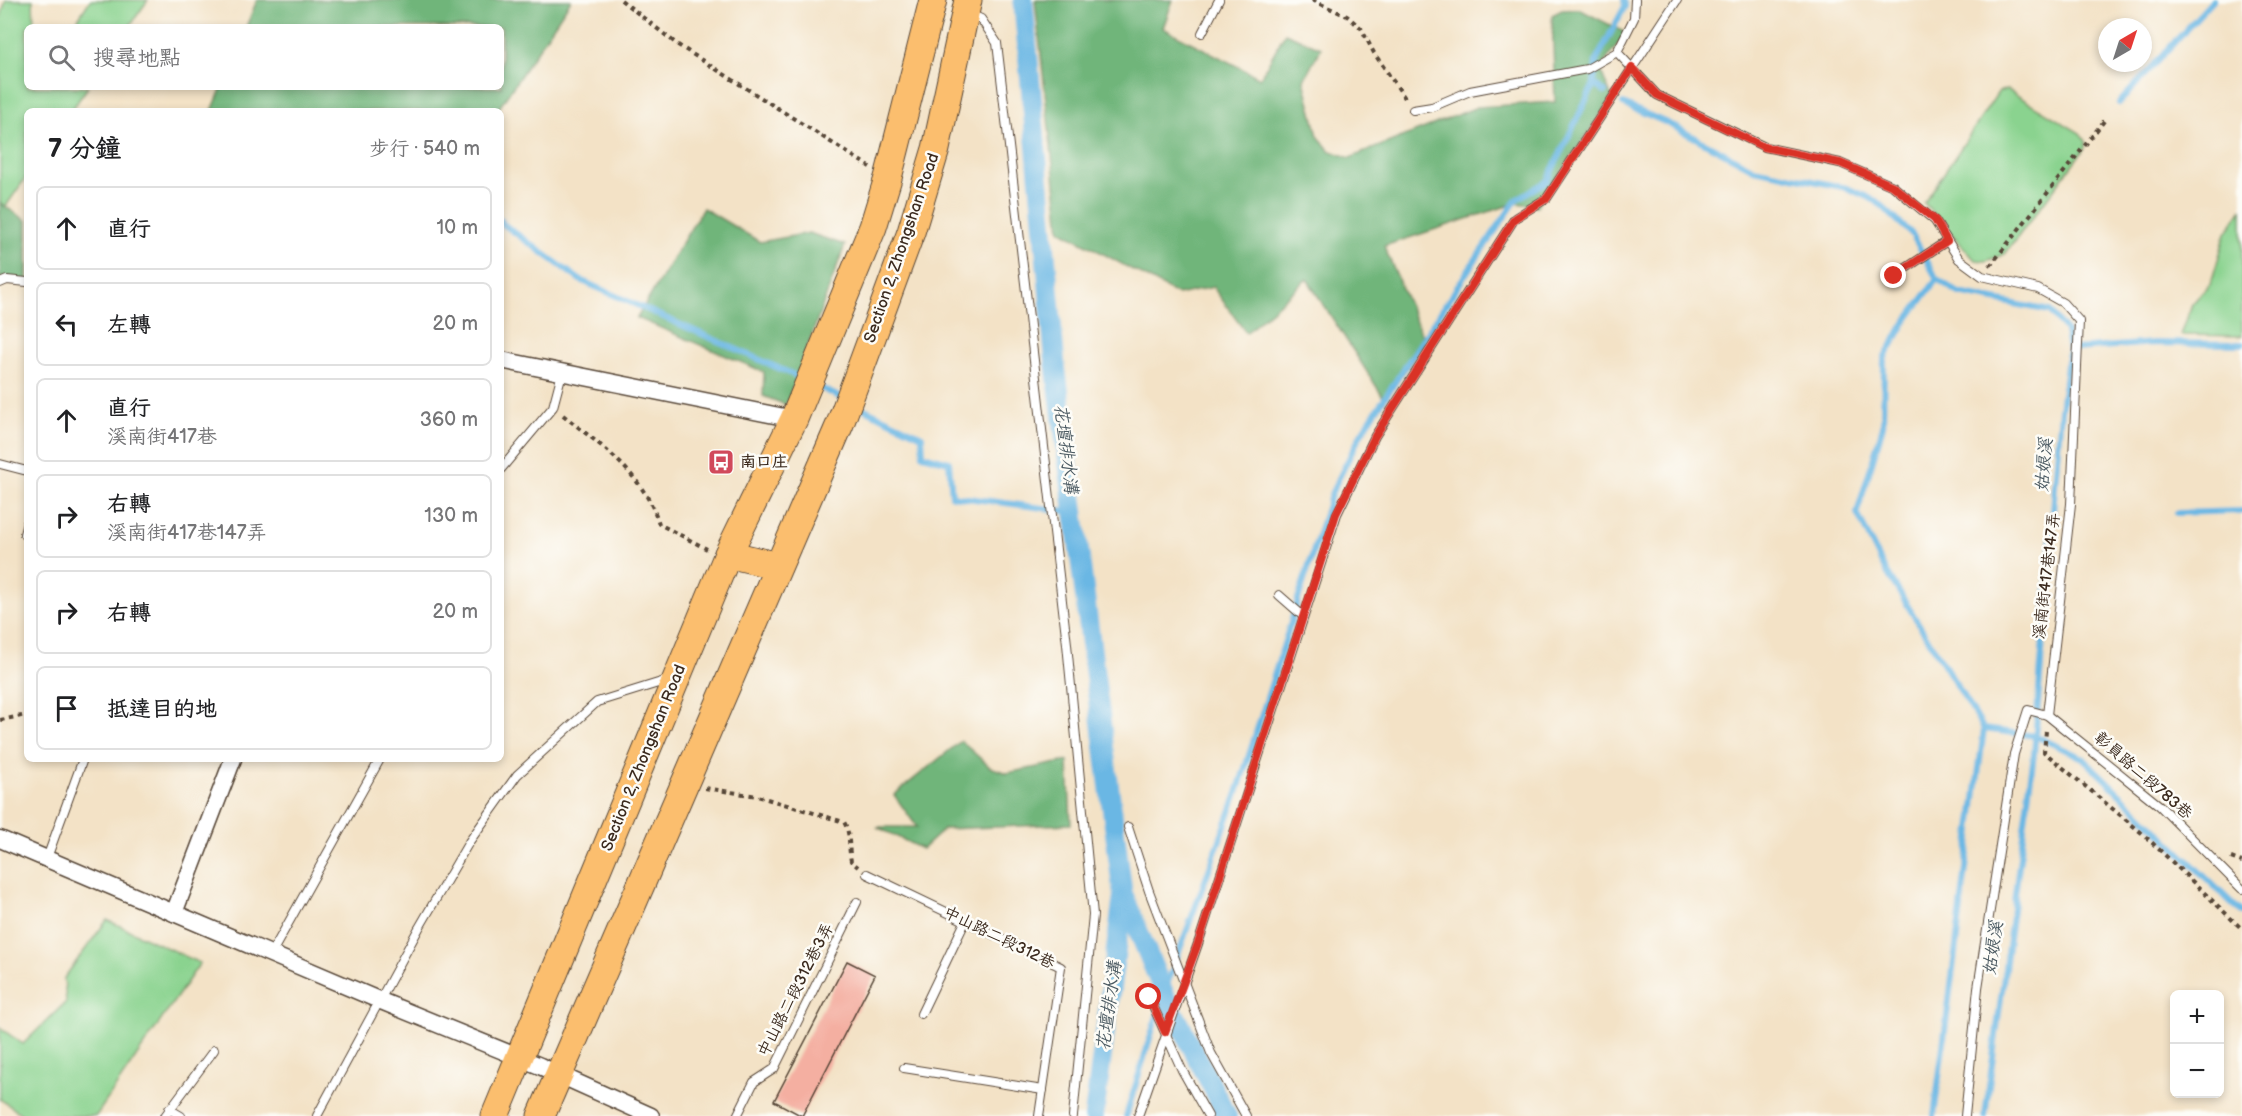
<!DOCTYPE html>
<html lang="zh-TW">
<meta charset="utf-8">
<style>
body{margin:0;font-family:"Balsamiq Sans","LXGW WenKai TC",sans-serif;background:#f6f6f6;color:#202124}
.controls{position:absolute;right:18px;bottom:18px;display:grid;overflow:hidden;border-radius:9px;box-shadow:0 3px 9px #0003}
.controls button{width:54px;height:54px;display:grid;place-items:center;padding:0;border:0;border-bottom:2px solid #e0e0e0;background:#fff;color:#202124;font:30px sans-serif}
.compass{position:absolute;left:2098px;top:18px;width:54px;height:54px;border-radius:50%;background:#fff;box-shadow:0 3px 9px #0003;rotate:39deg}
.stop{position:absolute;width:18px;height:18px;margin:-14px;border:4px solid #d93025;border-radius:50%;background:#fff}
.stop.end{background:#d93025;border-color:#fff;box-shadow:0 2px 6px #0008}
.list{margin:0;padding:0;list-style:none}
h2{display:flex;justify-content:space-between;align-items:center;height:78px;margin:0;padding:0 24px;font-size:26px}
h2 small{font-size:20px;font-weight:400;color:#757577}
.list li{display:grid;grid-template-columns:39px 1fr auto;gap:18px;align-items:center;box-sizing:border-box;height:84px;margin:0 12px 12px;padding:0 12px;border:2px solid #e0e0e0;border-radius:9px}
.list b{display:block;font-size:22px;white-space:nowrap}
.list p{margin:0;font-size:20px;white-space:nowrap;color:#757577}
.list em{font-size:20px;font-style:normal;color:#757577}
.icon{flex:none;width:33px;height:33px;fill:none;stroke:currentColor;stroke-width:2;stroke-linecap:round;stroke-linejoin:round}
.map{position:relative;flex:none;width:2242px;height:1116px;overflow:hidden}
.search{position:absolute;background:#fff;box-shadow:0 3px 9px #0003;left:24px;top:24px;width:480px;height:66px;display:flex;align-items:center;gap:15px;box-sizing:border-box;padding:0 21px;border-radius:9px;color:#757577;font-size:22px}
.panel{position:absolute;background:#fff;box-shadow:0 3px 9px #0003;left:24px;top:108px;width:480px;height:654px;border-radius:9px}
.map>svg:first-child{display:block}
.green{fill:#8ad38f;stroke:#627e56;stroke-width:1.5}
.forest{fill:#6fb57a;stroke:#55704c;stroke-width:1.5}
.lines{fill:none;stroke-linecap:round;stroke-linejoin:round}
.stream{stroke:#6bb7e4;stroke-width:6}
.canal{stroke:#6bb7e4;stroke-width:20}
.building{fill:#f4afa1}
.service-casing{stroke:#574637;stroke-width:10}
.minor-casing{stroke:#574637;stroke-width:19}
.primary-casing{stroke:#574637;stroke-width:29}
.path{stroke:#574637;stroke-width:4;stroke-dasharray:4.5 4.5;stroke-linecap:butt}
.service{stroke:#fff;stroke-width:8}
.minor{stroke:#fff;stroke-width:16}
.primary{stroke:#fbbe6e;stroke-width:27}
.route{stroke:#d93025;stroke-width:8}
.labels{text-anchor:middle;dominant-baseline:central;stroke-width:5;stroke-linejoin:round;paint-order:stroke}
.street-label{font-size:16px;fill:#3b2a1e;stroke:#fdfcf7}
.poi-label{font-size:16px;font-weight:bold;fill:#3b2a1e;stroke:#fdfcf7;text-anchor:start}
.water-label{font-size:18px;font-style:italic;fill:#4c5b63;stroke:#fdfcf7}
</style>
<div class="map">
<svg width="2242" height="1116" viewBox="0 0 2242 1116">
<rect width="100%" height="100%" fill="#fdfcf7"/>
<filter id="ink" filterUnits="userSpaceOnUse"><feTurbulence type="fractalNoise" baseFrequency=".0167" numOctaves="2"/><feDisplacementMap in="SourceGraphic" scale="12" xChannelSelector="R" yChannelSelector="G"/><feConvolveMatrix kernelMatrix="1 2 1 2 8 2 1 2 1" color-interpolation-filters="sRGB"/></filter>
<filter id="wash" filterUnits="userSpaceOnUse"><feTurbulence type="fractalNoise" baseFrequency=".008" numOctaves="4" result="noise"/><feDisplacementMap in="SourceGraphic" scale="24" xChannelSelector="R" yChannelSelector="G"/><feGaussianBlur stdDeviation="1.35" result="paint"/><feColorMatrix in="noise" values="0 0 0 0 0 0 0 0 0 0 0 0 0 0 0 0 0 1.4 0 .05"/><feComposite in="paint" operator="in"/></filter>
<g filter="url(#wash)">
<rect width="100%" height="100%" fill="#f3e2c6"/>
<!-- green -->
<g class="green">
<polygon points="6,0 33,0 34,27 27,27 27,87 88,87 71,111 27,111 27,176 6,206 0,203 0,20"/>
<polygon points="90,0 148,0 129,27 73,27"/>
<polygon points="2008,90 2080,133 2086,141 2085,148 2005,254 1986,261 1975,260 1924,203 1999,91"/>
<polygon points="2242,209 2242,336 2181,335 2192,304 2211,283 2226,233"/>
<polygon points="107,920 200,963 96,1116 24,1116 0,1099 0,1028 23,1044 66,1002 64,978"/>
</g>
<!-- forest -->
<g class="forest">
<polygon points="257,0 571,0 497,111 212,111 222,87 501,87 501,27 246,27"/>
<polygon points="1035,0 1173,0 1163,28 1260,78 1285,33 1321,48 1304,80 1318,136 1329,150 1350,158 1477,107 1555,102 1552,15 1562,10 1579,9 1626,33 1600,69 1612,98 1537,206 1516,203 1384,246 1425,343 1385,400 1307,279 1246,333 1213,287 1178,295 1060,230"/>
<polygon points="0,203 27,221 27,282 0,278"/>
<polygon points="703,208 760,242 809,233 845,245 786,405 763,396 764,372 637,318"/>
<polygon points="961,741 990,767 1007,773 1068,761 1071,824 944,829 922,849 877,827 917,827 894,795"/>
</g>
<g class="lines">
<!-- stream -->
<g class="stream">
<polyline points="1605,92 1594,84 1596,61 1625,6 1624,0"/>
<polyline points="2119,103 2213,0"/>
<polyline points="1623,104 1667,123 1754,169 1847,188 1876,201 1912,234 1937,279 1959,293 2050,311 2066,331 2069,350 2061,410 2034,754 1985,1116"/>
<polyline points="501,220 503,224 580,280 803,379"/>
<polyline points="2075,349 2154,343 2242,344"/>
<polyline points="815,385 841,398"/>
<polyline points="856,405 922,436 923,455 949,462 952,496 1074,512"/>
<polyline points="2177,513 2242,511"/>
<polyline points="1984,729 2036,736 2083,758 2242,913"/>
<polyline points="1126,1116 1164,993 1237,793 1332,492 1361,434 1469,269 1517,199 1547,181 1594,84"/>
<polyline points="1934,1116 1984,729 1883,566 1857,513 1883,426 1884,359 1904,324 1937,279"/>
</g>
<!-- canal -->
<g class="canal">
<polyline points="1023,0 1055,361 1123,896 1094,1116"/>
<polyline points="1124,896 1164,993 1227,1116"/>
</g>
</g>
<g id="blocks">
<!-- building -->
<polygon class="building" points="847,961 875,975 802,1116 774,1101"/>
</g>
</g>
<g filter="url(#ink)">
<use href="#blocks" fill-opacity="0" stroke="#574637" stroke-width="1.5"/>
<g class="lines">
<defs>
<g id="service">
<polyline points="1635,0 1634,18 1617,52 1657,95 1765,147 1840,163 1893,186 1935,221 1959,259 1982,276 2038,289 2063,303 2079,321 2071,504 2047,715"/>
<polyline points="968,13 981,19 997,43 1067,644 1093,915 1073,1116"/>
<polyline points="1202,33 1219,0"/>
<polyline points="1413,110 1432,107 1470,91 1587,69 1617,52"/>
<polyline points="1894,276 1947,241"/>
<polyline points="0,283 7,280 27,282"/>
<polyline points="0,464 27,471"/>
<polyline points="501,469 553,407 562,373"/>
<polyline points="24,534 27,523"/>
<polyline points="1279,595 1303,616"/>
<polyline points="1128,827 1149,891 1211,1053 1246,1116"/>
<polyline points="47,858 83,759"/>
<polyline points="867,874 1061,967 1039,1116"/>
<polyline points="271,954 379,761"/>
<polyline points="1149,997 1182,1070 1208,1116"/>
<polyline points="921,1014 965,922"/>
<polyline points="904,1068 1043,1090"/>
<polyline points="169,1109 181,1116"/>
<polyline points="165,1116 214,1050"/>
<polyline points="317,1116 419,928 469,842 517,775 597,702 671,679"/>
<polyline points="737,1116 754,1082 774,1069 857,902"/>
<polyline points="1138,1116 1200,938 1337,514 1375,436 1515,218 1547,198 1677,0"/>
<polyline points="1965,1116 1978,988 2014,754 2028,710 2047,715 2160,806 2242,889"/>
</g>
<g id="minor">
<polyline points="501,360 794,419"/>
<polyline points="0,839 381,1001 540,1066 651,1116"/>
<polyline points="174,913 233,759"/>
</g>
<g id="primary">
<polyline points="728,554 778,566"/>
<polyline points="495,1116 728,554 794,419 873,227 888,178 933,0"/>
<polyline points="541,1116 840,424 911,232 936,149 968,0"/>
</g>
</defs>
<!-- service casing -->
<use href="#service" class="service-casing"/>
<!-- minor casing -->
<use href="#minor" class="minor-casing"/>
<!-- primary casing -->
<use href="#primary" class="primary-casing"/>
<!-- path -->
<g class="path">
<polyline points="621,0 678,45 870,167"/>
<polyline points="1312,0 1347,16 1361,28 1374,53 1407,101"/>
<polyline points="1990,266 2104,121"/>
<path d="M563,415C601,446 644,474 659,524L707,549"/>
<polyline points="0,720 27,715"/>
<polyline points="2046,731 2044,752 2143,834 2242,929"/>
<path d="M705,788L757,796L844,822C851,834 848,846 851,861L858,867"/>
<polyline points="2231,858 2242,862"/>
</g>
<!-- service -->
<use href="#service" class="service"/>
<!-- minor -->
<use href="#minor" class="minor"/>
<!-- primary -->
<use href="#primary" class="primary"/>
</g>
</g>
<g class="lines" filter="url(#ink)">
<!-- route -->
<polyline class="route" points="1149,997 1165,1032 1200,938 1336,514 1375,436 1515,218 1547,198 1632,68 1657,95 1764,147 1840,163 1893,186 1935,220 1947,241 1894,276"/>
</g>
<!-- icons -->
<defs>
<symbol id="bus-square" viewBox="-11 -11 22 22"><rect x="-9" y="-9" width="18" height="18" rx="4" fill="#d1495b" stroke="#fdfcf7"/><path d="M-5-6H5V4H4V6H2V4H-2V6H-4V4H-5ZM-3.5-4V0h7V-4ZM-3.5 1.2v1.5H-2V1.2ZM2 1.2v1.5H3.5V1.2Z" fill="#fff"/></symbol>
</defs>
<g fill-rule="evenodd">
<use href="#bus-square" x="706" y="447" width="30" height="30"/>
</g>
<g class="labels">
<!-- street labels -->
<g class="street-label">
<text transform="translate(902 248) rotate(-71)">Section 2, Zhongshan Road</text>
<text transform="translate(2047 576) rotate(-83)">溪南街417巷147弄</text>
<text transform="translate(644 758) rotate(-68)">Section 2, Zhongshan Road</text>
<text transform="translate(2143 776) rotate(41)">彰員路二段783巷</text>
<text transform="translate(999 938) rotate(26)">中山路二段312巷</text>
<text transform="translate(796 990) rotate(-63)">中山路二段312巷3弄</text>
</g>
<!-- poi labels -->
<g class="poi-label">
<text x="740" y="462">南口庄</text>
</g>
<!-- water labels -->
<g class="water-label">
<text transform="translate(1066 449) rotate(83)">花壇排水溝</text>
<text transform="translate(2044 465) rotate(-85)">姑娘溪</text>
<text transform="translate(1993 948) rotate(-82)">姑娘溪</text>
<text transform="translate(1109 1006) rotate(-82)">花壇排水溝</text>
</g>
</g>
</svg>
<div class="controls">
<button>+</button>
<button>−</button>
</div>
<svg class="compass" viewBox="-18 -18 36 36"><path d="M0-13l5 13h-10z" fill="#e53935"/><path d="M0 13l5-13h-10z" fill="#757577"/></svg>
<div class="stop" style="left:1149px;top:997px"></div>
<div class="stop end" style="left:1894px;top:276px"></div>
<div class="search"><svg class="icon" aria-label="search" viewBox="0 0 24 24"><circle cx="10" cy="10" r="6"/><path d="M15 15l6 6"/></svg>搜尋地點</div>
<section class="panel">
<h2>7 分鐘<small>步行 · 540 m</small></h2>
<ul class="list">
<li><svg class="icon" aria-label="ahead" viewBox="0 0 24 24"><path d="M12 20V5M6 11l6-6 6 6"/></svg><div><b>直行</b></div><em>10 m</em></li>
<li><svg class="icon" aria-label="left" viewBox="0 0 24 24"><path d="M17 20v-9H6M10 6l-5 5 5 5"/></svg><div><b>左轉</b></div><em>20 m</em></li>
<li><svg class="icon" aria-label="ahead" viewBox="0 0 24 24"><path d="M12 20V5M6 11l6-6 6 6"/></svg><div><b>直行</b><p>溪南街417巷</p></div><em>360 m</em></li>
<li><svg class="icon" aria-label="right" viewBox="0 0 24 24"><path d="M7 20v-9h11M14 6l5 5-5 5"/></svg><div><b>右轉</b><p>溪南街417巷147弄</p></div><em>130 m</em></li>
<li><svg class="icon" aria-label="right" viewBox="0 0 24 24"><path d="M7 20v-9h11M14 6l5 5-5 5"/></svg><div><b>右轉</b></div><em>20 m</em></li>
<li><svg class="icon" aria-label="arrive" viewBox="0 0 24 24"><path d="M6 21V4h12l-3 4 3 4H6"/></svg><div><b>抵達目的地</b></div></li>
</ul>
</section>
</div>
